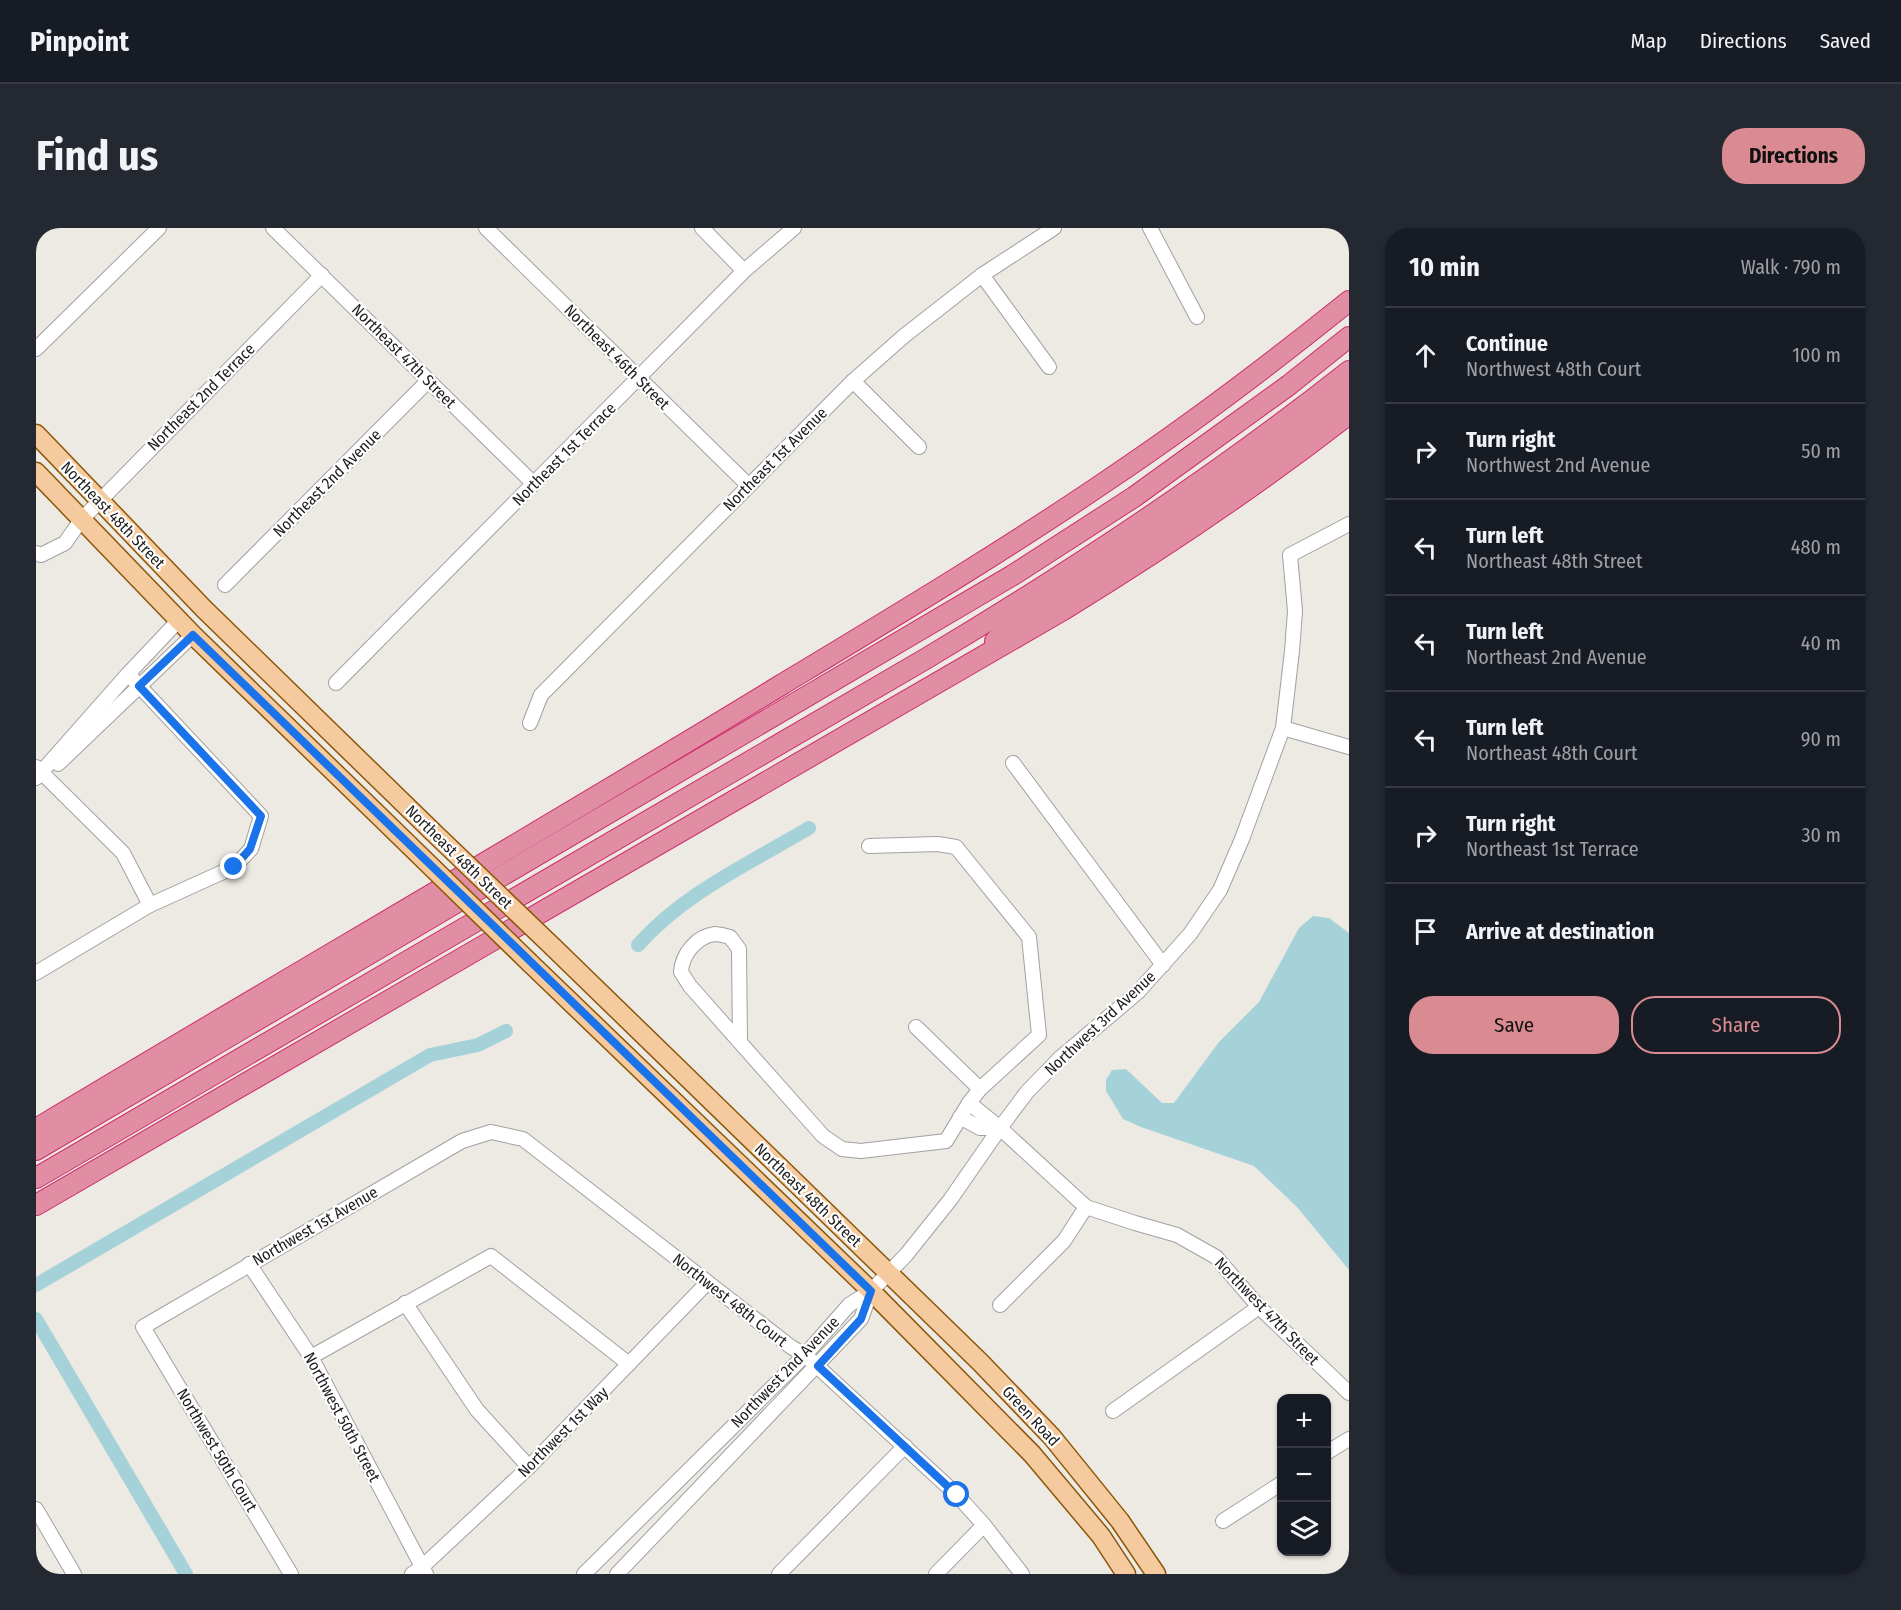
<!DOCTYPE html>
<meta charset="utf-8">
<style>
body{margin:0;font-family:"Fira Sans Condensed",sans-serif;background:#242831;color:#f1f3f6}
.controls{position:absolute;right:18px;bottom:18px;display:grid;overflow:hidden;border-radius:12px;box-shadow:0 2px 4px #0004}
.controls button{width:54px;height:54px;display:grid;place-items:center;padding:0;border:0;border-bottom:2px solid #363941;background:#171b24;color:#f1f3f6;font:30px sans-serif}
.stop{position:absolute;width:18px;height:18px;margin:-14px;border:4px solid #1a73e8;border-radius:50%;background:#fff}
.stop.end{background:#1a73e8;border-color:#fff;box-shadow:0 2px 6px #0008}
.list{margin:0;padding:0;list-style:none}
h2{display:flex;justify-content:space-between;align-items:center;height:78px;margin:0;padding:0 24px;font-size:26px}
h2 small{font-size:20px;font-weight:400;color:#9ea1a6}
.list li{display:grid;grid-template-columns:39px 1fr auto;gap:18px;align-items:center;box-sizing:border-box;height:96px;padding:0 24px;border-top:2px solid #363941}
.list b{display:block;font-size:22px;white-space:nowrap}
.list p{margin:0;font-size:20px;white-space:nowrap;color:#9ea1a6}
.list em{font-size:20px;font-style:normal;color:#9ea1a6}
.actions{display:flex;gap:12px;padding:18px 24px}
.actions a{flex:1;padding:14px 0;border:2px solid #da8b92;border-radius:24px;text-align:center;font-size:21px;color:#da8b92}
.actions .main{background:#da8b92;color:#111}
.icon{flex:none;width:33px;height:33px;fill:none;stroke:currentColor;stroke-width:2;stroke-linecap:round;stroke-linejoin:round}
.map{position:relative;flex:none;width:1313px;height:1346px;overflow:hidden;border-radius:24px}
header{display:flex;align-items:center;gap:36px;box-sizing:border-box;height:84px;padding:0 30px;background:#171b24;border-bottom:2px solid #363941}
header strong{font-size:28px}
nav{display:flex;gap:33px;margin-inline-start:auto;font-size:21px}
.intro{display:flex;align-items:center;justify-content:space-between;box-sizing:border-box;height:144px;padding:0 36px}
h1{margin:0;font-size:42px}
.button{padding:15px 27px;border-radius:24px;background:#da8b92;color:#111;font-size:21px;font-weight:700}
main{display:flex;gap:36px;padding:0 36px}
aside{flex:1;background:#171b24;border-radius:24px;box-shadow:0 2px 4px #0004}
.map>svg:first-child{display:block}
.water{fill:#a5d1d9}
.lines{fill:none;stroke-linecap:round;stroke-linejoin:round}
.canal{stroke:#a5d1d9;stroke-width:14}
.minor-casing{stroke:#a1a1a1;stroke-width:16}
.major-casing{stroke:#8d5708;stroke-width:21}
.highway-casing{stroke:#ce2d70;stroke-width:22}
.minor{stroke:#fff;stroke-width:14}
.major{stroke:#f6ca9f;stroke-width:18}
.highway{stroke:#e18ea4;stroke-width:20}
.major-bridge-casing{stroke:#8d5708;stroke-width:21;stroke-linecap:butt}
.major-bridge{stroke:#f6ca9f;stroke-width:18}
.route{stroke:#1a73e8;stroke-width:8}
.labels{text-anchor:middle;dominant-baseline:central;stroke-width:4.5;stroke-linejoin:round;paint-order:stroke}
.street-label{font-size:16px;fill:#1d1d1d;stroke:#fff}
</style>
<header>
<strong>Pinpoint</strong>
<nav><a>Map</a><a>Directions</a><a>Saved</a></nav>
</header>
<div class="intro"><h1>Find us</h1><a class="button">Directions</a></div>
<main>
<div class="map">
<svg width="1313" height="1346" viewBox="0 0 1313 1346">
<rect width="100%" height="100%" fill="#ede9e3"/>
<!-- water -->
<polygon class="water" points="1277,688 1293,690 1313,705 1313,1042 1261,979 1218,938 1105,899 1087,891 1070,863 1070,852 1076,842 1090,841 1126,875 1138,875 1183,814 1223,774 1263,700"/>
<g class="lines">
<!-- canal -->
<g class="canal">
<path d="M602,717C648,665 714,635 773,600"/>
<polyline points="0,1057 394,827 442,817 470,803"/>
<polyline points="0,1091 150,1346"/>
</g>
<defs>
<g id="minor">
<polyline points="237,0 498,256"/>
<polyline points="450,0 712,257"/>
<polyline points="666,0 708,43"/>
<polyline points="1114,0 1161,89"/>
<polyline points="946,47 1013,139"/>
<polyline points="0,121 123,0"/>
<polyline points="817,153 883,219"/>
<polyline points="0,325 5,327 29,315 45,292 286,47"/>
<polyline points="189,357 392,153"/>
<polyline points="300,455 708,43 758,0"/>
<polyline points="494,495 505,467 817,153 868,108 946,47 1018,0"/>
<polyline points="1247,500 1313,519"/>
<polyline points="977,535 1127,737"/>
<polyline points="22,536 157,407"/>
<polyline points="0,539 87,625 114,677"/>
<polyline points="0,550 92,446 143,392"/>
<polyline points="0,745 114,677 198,639 215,621 225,588 92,446"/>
<polyline points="880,799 944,861"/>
<path d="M704,814L703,721L694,709C690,708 683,706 679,706C661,708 646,726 645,744L654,758L771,890L787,908L806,921L825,923L910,913L933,875L944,861L1003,807L993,709L920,619L902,616L833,618"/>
<polyline points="933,875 964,900 1050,979 1099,995 1141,1007 1180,1029 1223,1079 1313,1165"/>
<polyline points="924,889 944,900 964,900"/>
<polyline points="213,1036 275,1129 390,1346"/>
<polyline points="369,1075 441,1182 493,1239"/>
<polyline points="964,1077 1028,1013 1050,979"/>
<polyline points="275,1129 455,1028 593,1136"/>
<polyline points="1077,1183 1223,1079"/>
<polyline points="1290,1225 1313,1211"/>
<polyline points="0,1281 38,1346"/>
<polyline points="1187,1293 1246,1255"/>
<polyline points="255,1346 107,1099 426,913 455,904 487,911 755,1119 769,1127 921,1267 948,1297 986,1346"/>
<polyline points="376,1346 386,1339 493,1239 671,1055"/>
<polyline points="548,1346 769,1127 813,1077 835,1063 870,1027 914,972 964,900 991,864 1025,829 1102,764 1154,706 1184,662 1206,611 1247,500 1256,423 1259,383 1254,327 1313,296"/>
<polyline points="581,1346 825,1091 835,1063"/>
<polyline points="743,1346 869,1218"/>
<polyline points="900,1346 948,1297"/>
</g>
<g id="major">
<polyline points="0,206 168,381 396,603"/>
<polyline points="0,244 157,407 373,617"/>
<polyline points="517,719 944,1134 1016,1209 1084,1293 1120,1346"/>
<polyline points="494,735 835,1063 996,1226 1065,1308 1090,1346"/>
</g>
<g id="highway">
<path d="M959,413L981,391C1095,321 1208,247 1313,164"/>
<path d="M0,901C248,752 498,608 745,457C856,390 968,323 1075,250C1157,195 1236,135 1313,73"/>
<polyline points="0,922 977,347 1098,269 1253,157 1313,109"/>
<path d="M0,950L891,430C1038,342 1178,250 1313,143"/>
<path d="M0,977L1027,382C1125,322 1222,257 1313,186"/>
</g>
</defs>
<!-- minor casing -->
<use href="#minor" class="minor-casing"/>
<!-- major casing -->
<use href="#major" class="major-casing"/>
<!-- highway casing -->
<use href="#highway" class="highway-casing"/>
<!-- minor -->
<use href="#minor" class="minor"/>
<!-- major -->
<use href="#major" class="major"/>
<!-- highway -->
<use href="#highway" class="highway"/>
<defs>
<g id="major-bridge">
<polyline points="396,603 517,719"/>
<polyline points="373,617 494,735"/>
</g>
</defs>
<!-- major-bridge casing -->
<use href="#major-bridge" class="major-bridge-casing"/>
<!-- major-bridge -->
<use href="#major-bridge" class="major-bridge"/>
</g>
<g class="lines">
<!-- route -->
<polyline class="route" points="198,639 214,621 225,588 103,458 157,407 835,1063 825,1091 782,1138 921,1267"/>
</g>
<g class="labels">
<!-- street labels -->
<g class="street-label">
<text transform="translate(368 128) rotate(45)">Northeast 47th Street</text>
<text transform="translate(581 129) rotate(45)">Northeast 46th Street</text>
<text transform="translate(165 169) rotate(-45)">Northeast 2nd Terrace</text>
<text transform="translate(528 226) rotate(-45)">Northeast 1st Terrace</text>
<text transform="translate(739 231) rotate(-45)">Northeast 1st Avenue</text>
<text transform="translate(291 255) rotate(-45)">Northeast 2nd Avenue</text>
<text transform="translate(77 287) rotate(46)">Northeast 48th Street</text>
<text transform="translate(423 629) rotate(44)">Northeast 48th Street</text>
<text transform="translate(1064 795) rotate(-43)">Northwest 3rd Avenue</text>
<text transform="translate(772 967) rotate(44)">Northeast 48th Street</text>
<text transform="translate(279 998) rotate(-30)">Northwest 1st Avenue</text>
<text transform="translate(694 1072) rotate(38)">Northwest 48th Court</text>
<text transform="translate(1231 1083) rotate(46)">Northwest 47th Street</text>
<text transform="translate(749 1144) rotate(-46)">Northwest 2nd Avenue</text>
<text transform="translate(995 1188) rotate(47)">Green Road</text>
<text transform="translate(306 1189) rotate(62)">Northwest 50th Street</text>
<text transform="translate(527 1204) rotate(-45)">Northwest 1st Way</text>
<text transform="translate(181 1222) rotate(59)">Northwest 50th Court</text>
</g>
</g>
</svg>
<div class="controls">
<button>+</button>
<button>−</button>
<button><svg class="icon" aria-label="layers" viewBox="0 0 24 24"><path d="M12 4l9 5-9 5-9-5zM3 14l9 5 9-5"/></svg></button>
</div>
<div class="stop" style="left:921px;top:1267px"></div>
<div class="stop end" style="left:198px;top:639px"></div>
</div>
<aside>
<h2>10 min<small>Walk · 790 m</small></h2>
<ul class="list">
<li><svg class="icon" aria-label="ahead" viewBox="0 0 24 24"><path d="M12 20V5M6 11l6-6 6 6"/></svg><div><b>Continue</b><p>Northwest 48th Court</p></div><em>100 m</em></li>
<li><svg class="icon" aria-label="right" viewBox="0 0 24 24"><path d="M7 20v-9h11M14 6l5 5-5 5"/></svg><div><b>Turn right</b><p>Northwest 2nd Avenue</p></div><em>50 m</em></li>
<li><svg class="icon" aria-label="left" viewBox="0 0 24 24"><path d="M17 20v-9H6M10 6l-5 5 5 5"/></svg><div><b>Turn left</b><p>Northeast 48th Street</p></div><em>480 m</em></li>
<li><svg class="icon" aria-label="left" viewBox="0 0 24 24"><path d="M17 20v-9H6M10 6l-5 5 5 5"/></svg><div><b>Turn left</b><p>Northeast 2nd Avenue</p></div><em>40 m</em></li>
<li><svg class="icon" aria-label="left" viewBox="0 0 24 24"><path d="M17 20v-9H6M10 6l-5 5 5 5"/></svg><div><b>Turn left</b><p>Northeast 48th Court</p></div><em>90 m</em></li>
<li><svg class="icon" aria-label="right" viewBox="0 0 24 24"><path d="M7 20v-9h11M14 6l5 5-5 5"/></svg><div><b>Turn right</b><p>Northeast 1st Terrace</p></div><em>30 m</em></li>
<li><svg class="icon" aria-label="arrive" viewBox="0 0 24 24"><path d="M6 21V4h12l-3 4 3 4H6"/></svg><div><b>Arrive at destination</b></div></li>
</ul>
<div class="actions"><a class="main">Save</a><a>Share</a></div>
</aside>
</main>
